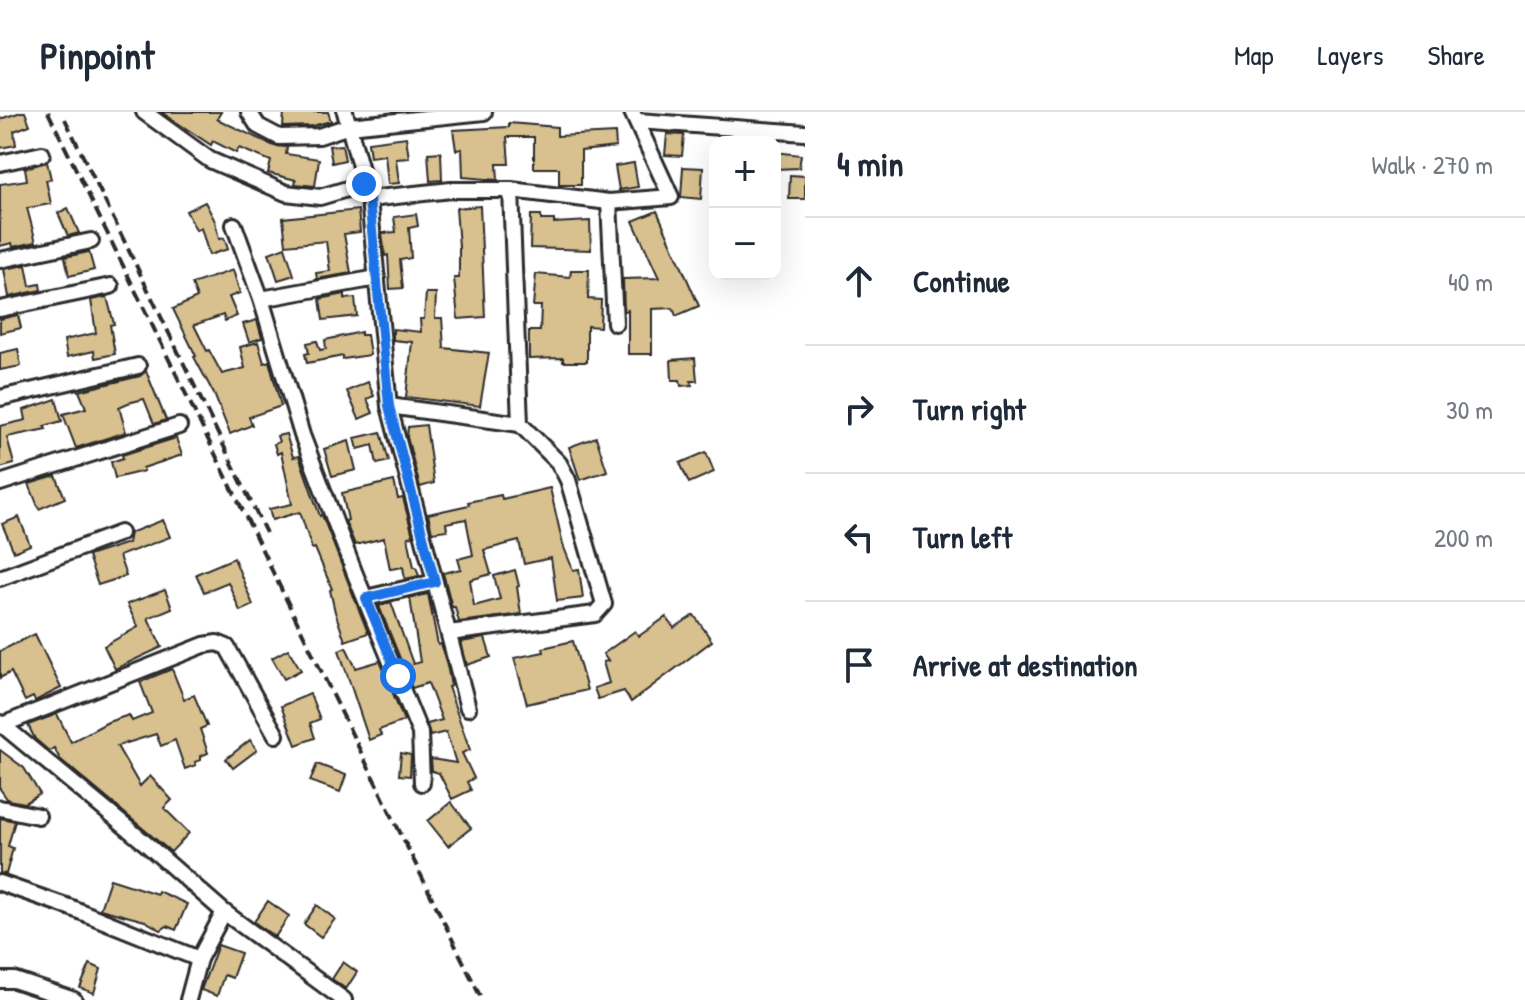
<!DOCTYPE html>
<meta charset="utf-8">
<style>
body{margin:0;font-family:"Patrick Hand",sans-serif;background:#f2f2f3;color:#1f2937}
.controls{position:absolute;right:24px;top:24px;display:grid;overflow:hidden;border-radius:16px;box-shadow:0 8px 32px #0002}
.controls button{width:72px;height:72px;display:grid;place-items:center;padding:0;border:0;border-bottom:2px solid #e0e1e3;background:#fff;color:#1f2937;font:40px sans-serif}
.stop{position:absolute;width:24px;height:24px;margin:-18px;border:6px solid #1a73e8;border-radius:50%;background:#fff}
.stop.end{background:#1a73e8;border-color:#fff;box-shadow:0 2px 8px #0008}
.list{margin:0;padding:0;list-style:none}
h2{display:flex;justify-content:space-between;align-items:center;height:104px;margin:0;padding:0 32px;font-size:34px}
h2 small{font-size:26px;font-weight:400;color:#747a83}
.list li{display:grid;grid-template-columns:52px 1fr auto;gap:24px;align-items:center;box-sizing:border-box;height:128px;padding:0 32px;border-top:2px solid #e0e1e3}
.list b{display:block;font-size:30px;white-space:nowrap}
.list em{font-size:26px;font-style:normal;color:#747a83}
.icon{flex:none;width:44px;height:44px;fill:none;stroke:currentColor;stroke-width:2;stroke-linecap:round;stroke-linejoin:round}
.map{position:relative;flex:none;width:805px;height:888px;overflow:hidden}
header{display:flex;align-items:center;gap:48px;box-sizing:border-box;height:112px;padding:0 40px;background:#fff;border-bottom:2px solid #e0e1e3}
header strong{font-size:38px}
nav{display:flex;gap:44px;margin-inline-start:auto;font-size:28px}
main{display:flex}
aside{flex:1;background:#fff}
.map>svg:first-child{display:block}
.building{fill:#d8c08f;stroke:#2b2b2b;stroke-width:2}
.lines{fill:none;stroke-linecap:round;stroke-linejoin:round}
.minor-casing{stroke:#2b2b2b;stroke-width:20}
.minor{stroke:#fff;stroke-width:14}
.rail{stroke:#2b2b2b;stroke-width:4;stroke-dasharray:12 6;stroke-linecap:butt}
.route{stroke:#1a73e8;stroke-width:10}
</style>
<header>
<strong>Pinpoint</strong>
<nav><a>Map</a><a>Layers</a><a>Share</a></nav>
</header>
<main>
<div class="map">
<svg width="805" height="888" viewBox="0 0 805 888">
<rect width="100%" height="100%" fill="#fff"/>
<filter id="ink" filterUnits="userSpaceOnUse"><feTurbulence type="fractalNoise" baseFrequency=".0125" numOctaves="2"/><feDisplacementMap in="SourceGraphic" scale="16" xChannelSelector="R" yChannelSelector="G"/><feConvolveMatrix kernelMatrix="1 2 1 2 8 2 1 2 1" color-interpolation-filters="sRGB"/></filter>
<g filter="url(#ink)">
<!-- building -->
<g class="building">
<polygon points="21,0 25,0 30,13 14,19 16,33 0,36 0,7"/>
<polygon points="161,0 221,0 217,7 274,34 287,35 286,42 319,47 315,74 295,72 296,68 268,61 271,49 239,36 236,41 213,29 211,33"/>
<polygon points="284,0 328,0 331,9 312,14 283,15"/>
<polygon points="509,11 557,15 557,24 615,21 616,35 581,39 581,73 559,73 559,56 534,56 534,25 507,25 509,52 497,52 498,68 463,65 462,37 456,38 453,18 509,15"/>
<polygon points="667,22 684,23 682,44 665,43"/>
<polygon points="406,25 409,46 396,47 399,71 388,72 385,43 370,45 368,30"/>
<polygon points="342,33 345,48 332,51 329,34"/>
<polygon points="441,40 442,68 430,69 428,41"/>
<polygon points="775,40 801,43 799,56 775,57"/>
<polygon points="47,50 51,67 46,68 51,92 27,96 36,130 13,135 12,131 0,134 0,72 27,68 25,56"/>
<polygon points="634,51 638,75 619,78 615,54"/>
<polygon points="683,55 703,56 701,87 681,85"/>
<polygon points="790,63 805,64 805,87 789,87"/>
<polygon points="205,90 215,109 219,127 224,126 228,137 209,143 201,116 196,118 186,99"/>
<polygon points="480,94 485,205 458,207 454,166 459,166 459,135 456,96"/>
<polygon points="68,96 79,121 68,124 58,101"/>
<polygon points="358,98 360,120 344,122 351,161 317,167 316,161 330,159 326,129 286,133 283,106"/>
<polygon points="657,99 699,194 676,204 673,196 652,197 652,242 628,242 628,198 624,199 623,167 659,166 633,109"/>
<polygon points="416,102 418,114 409,116 411,146 400,148 403,176 390,177 388,143 385,144 382,121 396,120 394,105"/>
<polygon points="531,103 541,103 541,108 554,108 554,111 590,109 591,138 530,136"/>
<polygon points="285,135 294,163 278,168 269,141"/>
<polygon points="89,140 94,158 69,164 65,145"/>
<polygon points="26,153 30,174 40,172 41,178 9,185 4,157"/>
<polygon points="233,158 240,181 229,185 237,204 225,209 223,203 194,213 207,239 209,238 222,262 245,256 240,235 258,230 264,251 269,249 281,294 249,305 252,313 230,322 214,282 194,245 196,244 173,197 197,186 192,172"/>
<polygon points="571,158 589,158 588,187 601,188 600,215 587,214 587,250 563,250 563,246 529,247 529,219 540,219 541,194 533,194 536,162 570,165"/>
<polygon points="426,181 436,181 435,206 442,206 444,236 489,241 480,294 406,285 412,230 393,228 393,217 421,220 420,207 424,207"/>
<polygon points="345,182 345,187 355,186 357,204 323,208 320,187"/>
<polygon points="107,185 114,212 110,213 115,242 95,246 94,239 67,245 64,228 96,221 91,188"/>
<polygon points="18,203 21,216 0,221 0,207"/>
<polygon points="257,208 262,226 249,230 243,212"/>
<polygon points="361,220 361,223 367,223 370,243 343,247 343,244 307,251 305,242 309,241 307,231 317,229 320,238 326,237 325,228"/>
<polygon points="18,237 21,254 0,258 0,241"/>
<polygon points="695,246 697,269 691,269 692,273 681,274 680,268 672,268 671,248"/>
<polygon points="146,259 166,308 154,312 144,287 128,291 119,295 126,320 76,336 63,302 86,296 79,279 140,264"/>
<polygon points="368,270 374,284 367,287 373,301 359,307 347,279"/>
<polygon points="56,287 62,309 44,314 46,317 7,325 14,352 0,356 0,314 26,308 24,298"/>
<polygon points="426,313 434,371 420,375 407,325 408,315"/>
<polygon points="381,320 389,349 377,352 373,333 358,337 355,326"/>
<polygon points="286,322 293,345 299,344 320,404 322,403 368,521 345,529 335,500 330,478 332,477 315,436 312,437 300,400 272,408 269,397 292,392 281,340 277,342 274,332 279,330 277,324"/>
<polygon points="596,325 607,359 580,368 569,335"/>
<polygon points="176,326 182,343 143,356 144,359 115,366 111,350 123,346 122,343"/>
<polygon points="349,329 356,358 332,364 324,337"/>
<polygon points="706,340 714,360 689,371 680,351"/>
<polygon points="56,364 65,386 39,397 29,372"/>
<polygon points="394,369 398,387 403,386 413,424 408,425 414,455 416,455 419,464 405,467 403,455 390,457 384,426 355,433 345,409 348,408 342,381"/>
<polygon points="550,376 563,433 573,458 579,457 583,486 557,489 551,446 524,452 519,429 484,438 491,462 470,468 474,494 500,487 494,464 515,458 519,474 517,475 521,502 459,510 455,495 452,495 443,461 461,457 458,447 473,443 466,407 446,411 447,418 432,420 428,402 469,393 468,390 501,383 502,387"/>
<polygon points="19,405 30,433 14,440 2,412"/>
<polygon points="163,408 170,425 119,444 126,464 98,473 88,444 128,431 130,421"/>
<polygon points="234,446 253,493 240,499 228,470 204,480 196,462"/>
<polygon points="165,478 172,496 148,506 162,535 115,557 104,534 138,515 127,492"/>
<polygon points="428,482 438,533 441,532 448,558 451,574 448,575 470,638 462,641 474,666 467,670 471,678 452,687 439,661 432,659 431,647 456,651 446,620 430,624 427,612 442,608 428,571 412,576 379,494 391,490 413,552 420,550 410,486"/>
<polygon points="694,503 712,529 631,590 624,579 598,587 594,576 609,571 603,550 608,549 603,542 635,519 639,524 666,505 674,516"/>
<polygon points="35,522 61,576 35,589 33,585 25,589 11,560 0,566 0,539"/>
<polygon points="485,526 491,545 467,553 461,530"/>
<polygon points="573,529 587,578 527,592 514,546 544,540 543,536"/>
<polygon points="346,535 356,556 380,549 404,609 379,618 381,623 369,628 339,538"/>
<polygon points="288,537 301,558 284,567 272,546"/>
<polygon points="172,557 184,587 194,583 207,614 200,617 208,641 201,644 201,648 195,650 196,653 185,657 175,628 161,634 156,622 117,634 140,674 150,664 172,688 164,696 189,721 171,740 60,647 54,636 49,639 35,627 28,613 57,602 71,630 108,610 129,603 132,609 152,601 140,570"/>
<polygon points="310,582 320,607 310,611 315,626 296,633 281,594"/>
<polygon points="250,628 257,638 233,656 226,647"/>
<polygon points="0,638 24,656 40,682 25,691 8,688 0,677"/>
<polygon points="401,641 411,643 410,664 399,663"/>
<polygon points="317,652 346,663 340,680 310,669"/>
<polygon points="451,690 471,716 448,734 428,709"/>
<polygon points="0,706 15,709 8,734 13,736 6,762 0,761"/>
<polygon points="110,767 157,782 158,779 187,792 176,818 167,814 161,818 145,809 100,797"/>
<polygon points="268,789 289,804 275,825 254,810"/>
<polygon points="317,793 335,807 321,825 304,812"/>
<polygon points="218,833 241,841 232,866 224,863 217,884 201,878"/>
<polygon points="343,850 357,860 346,877 332,867"/>
<polygon points="90,852 101,857 94,881 80,876"/>
</g>
<g class="lines">
<defs>
<g id="minor">
<polyline points="144,0 210,48 286,81 320,85 364,72"/>
<polyline points="249,0 258,14 279,25 319,24 349,14 484,0"/>
<polyline points="345,0 369,87 389,294 468,596"/>
<polyline points="638,9 805,21"/>
<polyline points="0,51 42,42"/>
<polyline points="369,87 451,78 511,78 609,90 671,85 632,0"/>
<polyline points="609,90 615,211"/>
<polyline points="234,113 261,187 302,323 355,462 420,621 422,671"/>
<polyline points="0,148 91,129"/>
<polyline points="261,187 377,166"/>
<polyline points="0,197 111,174"/>
<polyline points="0,286 138,254"/>
<polyline points="389,294 520,312"/>
<polyline points="0,371 179,314"/>
<polyline points="0,466 120,421"/>
<polyline points="366,486 435,470"/>
<polyline points="449,521 595,502 604,492 568,368 559,351 520,312 511,78"/>
<polyline points="0,611 144,730 224,800 344,888"/>
<polyline points="2,613 204,533 217,531 227,535 276,623"/>
<polyline points="0,696 38,704"/>
<polyline points="0,771 69,795 199,847"/>
<polyline points="0,868 14,868 74,888"/>
<polyline points="188,888 199,847 224,800"/>
</g>
</defs>
<!-- minor casing -->
<use href="#minor" class="minor-casing"/>
<!-- minor -->
<use href="#minor" class="minor"/>
<!-- rail -->
<g class="rail">
<polyline points="48,0 482,888"/>
<polyline points="65,7 266,421"/>
</g>
</g>
</g>
<g class="lines" filter="url(#ink)">
<!-- route -->
<polyline class="route" points="364,72 369,87 389,294 435,470 366,486 398,564"/>
</g>
</svg>
<div class="controls">
<button>+</button>
<button>−</button>
</div>
<div class="stop" style="left:398px;top:564px"></div>
<div class="stop end" style="left:364px;top:72px"></div>
</div>
<aside>
<h2>4 min<small>Walk · 270 m</small></h2>
<ul class="list">
<li><svg class="icon" aria-label="ahead" viewBox="0 0 24 24"><path d="M12 20V5M6 11l6-6 6 6"/></svg><div><b>Continue</b></div><em>40 m</em></li>
<li><svg class="icon" aria-label="right" viewBox="0 0 24 24"><path d="M7 20v-9h11M14 6l5 5-5 5"/></svg><div><b>Turn right</b></div><em>30 m</em></li>
<li><svg class="icon" aria-label="left" viewBox="0 0 24 24"><path d="M17 20v-9H6M10 6l-5 5 5 5"/></svg><div><b>Turn left</b></div><em>200 m</em></li>
<li><svg class="icon" aria-label="arrive" viewBox="0 0 24 24"><path d="M6 21V4h12l-3 4 3 4H6"/></svg><div><b>Arrive at destination</b></div></li>
</ul>
</aside>
</main>
